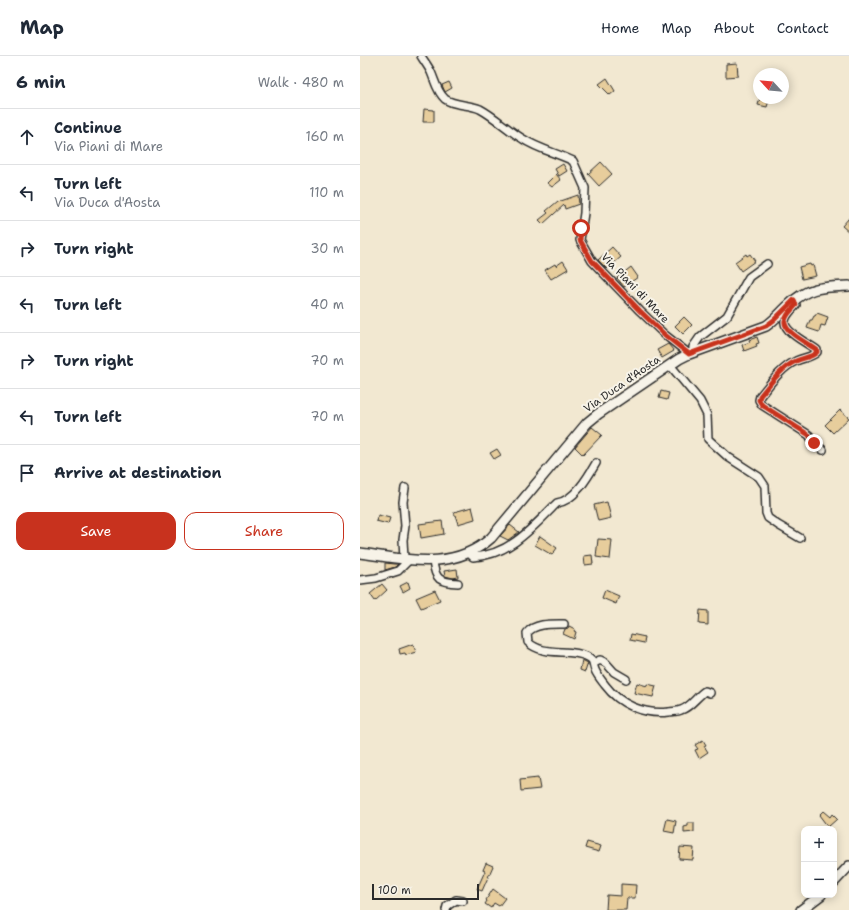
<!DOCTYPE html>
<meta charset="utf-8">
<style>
body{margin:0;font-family:"Shantell Sans",sans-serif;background:#f2f2f3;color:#1f2937}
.controls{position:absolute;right:12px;bottom:12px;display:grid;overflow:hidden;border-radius:8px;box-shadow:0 2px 10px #0003}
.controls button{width:36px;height:36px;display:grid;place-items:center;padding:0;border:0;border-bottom:1px solid #e0e1e3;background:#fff;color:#1f2937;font:20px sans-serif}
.compass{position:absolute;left:393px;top:12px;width:36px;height:36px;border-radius:50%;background:#fff;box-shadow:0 2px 10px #0003;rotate:296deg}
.scale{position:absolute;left:12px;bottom:10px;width:107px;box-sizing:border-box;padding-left:4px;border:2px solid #2b2b2b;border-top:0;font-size:11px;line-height:14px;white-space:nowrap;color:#2b2b2b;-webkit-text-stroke:3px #f7f3e8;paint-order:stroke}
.stop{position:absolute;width:12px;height:12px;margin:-9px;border:3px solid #c8321e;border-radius:50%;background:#fff}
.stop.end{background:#c8321e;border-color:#fff;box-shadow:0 1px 4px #0008}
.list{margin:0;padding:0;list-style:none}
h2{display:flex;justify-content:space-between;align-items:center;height:52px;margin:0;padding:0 16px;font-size:17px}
h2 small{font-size:13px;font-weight:400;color:#747a83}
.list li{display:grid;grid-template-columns:26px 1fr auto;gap:12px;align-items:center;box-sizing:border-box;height:56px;padding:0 16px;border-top:1px solid #e0e1e3}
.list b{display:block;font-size:15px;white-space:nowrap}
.list p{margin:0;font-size:13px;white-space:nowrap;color:#747a83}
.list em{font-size:13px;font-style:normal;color:#747a83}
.actions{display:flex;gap:8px;padding:12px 16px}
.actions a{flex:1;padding:9px 0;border:1px solid #c8321e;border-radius:12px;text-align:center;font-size:14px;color:#c8321e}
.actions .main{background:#c8321e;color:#fff}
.icon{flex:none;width:22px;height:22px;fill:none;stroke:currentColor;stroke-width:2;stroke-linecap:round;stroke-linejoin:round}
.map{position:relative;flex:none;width:489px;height:854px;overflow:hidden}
header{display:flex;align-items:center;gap:24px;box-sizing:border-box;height:56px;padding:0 20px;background:#fff;border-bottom:1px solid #e0e1e3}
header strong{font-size:19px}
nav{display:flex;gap:22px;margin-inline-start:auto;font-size:14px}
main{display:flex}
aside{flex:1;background:#fff}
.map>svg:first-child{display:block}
.building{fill:#e7cd9c;stroke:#2b2b2b}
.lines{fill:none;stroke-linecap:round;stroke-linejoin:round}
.minor-casing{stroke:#2b2b2b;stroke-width:10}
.major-casing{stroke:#2b2b2b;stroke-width:12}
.minor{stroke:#f7f3e8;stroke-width:7}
.major{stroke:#f7f3e8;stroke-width:9}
.route{stroke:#c8321e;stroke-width:5}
.labels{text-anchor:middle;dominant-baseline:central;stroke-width:4;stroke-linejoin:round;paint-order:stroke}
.street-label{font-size:11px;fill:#2b2b2b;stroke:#f7f3e8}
</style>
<header>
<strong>Map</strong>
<nav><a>Home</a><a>Map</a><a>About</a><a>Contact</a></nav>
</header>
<main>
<aside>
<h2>6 min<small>Walk · 480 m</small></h2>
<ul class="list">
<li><svg class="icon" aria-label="ahead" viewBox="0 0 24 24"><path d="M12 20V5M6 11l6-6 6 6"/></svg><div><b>Continue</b><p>Via Piani di Mare</p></div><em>160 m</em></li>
<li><svg class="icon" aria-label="left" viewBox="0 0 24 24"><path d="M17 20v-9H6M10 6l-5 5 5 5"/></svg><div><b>Turn left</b><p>Via Duca d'Aosta</p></div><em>110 m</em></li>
<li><svg class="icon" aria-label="right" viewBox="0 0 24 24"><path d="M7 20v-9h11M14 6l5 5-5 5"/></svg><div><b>Turn right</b></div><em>30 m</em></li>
<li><svg class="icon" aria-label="left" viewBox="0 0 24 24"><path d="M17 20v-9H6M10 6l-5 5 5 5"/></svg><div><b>Turn left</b></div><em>40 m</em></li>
<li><svg class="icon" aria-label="right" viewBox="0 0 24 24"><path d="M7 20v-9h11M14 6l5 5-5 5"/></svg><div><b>Turn right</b></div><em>70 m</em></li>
<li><svg class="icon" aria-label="left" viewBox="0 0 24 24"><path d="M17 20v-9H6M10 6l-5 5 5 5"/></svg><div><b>Turn left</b></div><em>70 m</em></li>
<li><svg class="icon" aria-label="arrive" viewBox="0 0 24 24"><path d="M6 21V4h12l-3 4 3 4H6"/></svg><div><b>Arrive at destination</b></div></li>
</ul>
<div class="actions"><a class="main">Save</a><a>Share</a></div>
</aside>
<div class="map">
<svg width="489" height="854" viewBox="0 0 489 854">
<rect width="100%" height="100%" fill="#f2e8d1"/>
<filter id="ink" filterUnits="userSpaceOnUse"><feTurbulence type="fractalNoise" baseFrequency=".025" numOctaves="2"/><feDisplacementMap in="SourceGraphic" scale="8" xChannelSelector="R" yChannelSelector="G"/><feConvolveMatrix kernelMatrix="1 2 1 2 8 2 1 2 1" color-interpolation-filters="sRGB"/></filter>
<g filter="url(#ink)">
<!-- building -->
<g class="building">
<polygon points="377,7 378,20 366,21 366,8"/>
<polygon points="247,22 255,35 250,39 239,28"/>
<polygon points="89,26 92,32 85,36 82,29"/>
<polygon points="400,42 409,44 407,51 398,49"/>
<polygon points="64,53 74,54 74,66 63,66"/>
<polygon points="241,106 252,118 239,130 228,118"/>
<polygon points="203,108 207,115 199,120 195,113"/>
<polygon points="196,118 201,124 192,131 187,127"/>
<polygon points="218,139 219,148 205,153 204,149 183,168 179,164 188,157 186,155 198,145 198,146"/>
<polygon points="489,162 489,176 482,170"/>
<polygon points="252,191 261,201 247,213 238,204"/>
<polygon points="386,198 387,200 390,198 395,205 381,215 375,206"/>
<polygon points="203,205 208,213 191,223 185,214 195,208 196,210"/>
<polygon points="450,208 451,210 453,209 456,220 442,223 439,211"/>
<polygon points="271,211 278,221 264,231 257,222"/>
<polygon points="457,257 468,261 465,270 461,269 459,276 447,272 450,264 452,264 454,260 455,260"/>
<polygon points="324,261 332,269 323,278 315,270"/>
<polygon points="397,281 399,287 396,288 397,290 384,295 382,289 390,286 389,284"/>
<polygon points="308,288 314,295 302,302 297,294"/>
<polygon points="301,335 309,337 307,344 299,342"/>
<polygon points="480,354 489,362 473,377 465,369"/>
<polygon points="232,371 242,379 223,399 215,391"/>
<polygon points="137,393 141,399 134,403 130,397"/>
<polygon points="247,446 251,462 238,465 234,449"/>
<polygon points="112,451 115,463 98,468 94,456"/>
<polygon points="18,459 30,462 28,468 16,465"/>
<polygon points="82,465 84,478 61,482 59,468"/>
<polygon points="150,469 159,476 148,484 140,480"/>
<polygon points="180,480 197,492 192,499 175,489"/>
<polygon points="238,483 252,484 250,503 236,501"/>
<polygon points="232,499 233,508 225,509 224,500"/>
<polygon points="25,507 34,508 38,508 35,511 25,514"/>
<polygon points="97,513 98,521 93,522 85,520 84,515"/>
<polygon points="48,526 50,532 43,536 40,530"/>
<polygon points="22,528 27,534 15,545 10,538"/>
<polygon points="75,534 80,544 61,552 56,542"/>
<polygon points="245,534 259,540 256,548 242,542"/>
<polygon points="340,554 348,555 348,569 339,568"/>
<polygon points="209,570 215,573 214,575 216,576 214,583 203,578 205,573 208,572"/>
<polygon points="271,578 285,581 284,587 270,584"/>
<polygon points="53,588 56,596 46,599 45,597 40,598 39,593"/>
<polygon points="222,604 228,607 225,616 220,614"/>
<polygon points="277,627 287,630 287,628 296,630 293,641 274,637"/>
<polygon points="343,684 346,689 344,690 348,696 339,702 335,694 338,693 335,689"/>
<polygon points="178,722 180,733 161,735 160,724"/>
<polygon points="463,755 470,761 472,758 477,763 468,771 459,759"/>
<polygon points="307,763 316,765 314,777 304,775"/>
<polygon points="328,767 334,767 334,776 324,777 324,771 328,770"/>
<polygon points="227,786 241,790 239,796 225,792"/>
<polygon points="320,791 334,792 333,804 319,803"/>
<polygon points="126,807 133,810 122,835 117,833 125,815 123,814"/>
<polygon points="261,828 276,829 275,842 267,842 266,854 246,854 247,839 261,840"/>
<polygon points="133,833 145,842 139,850 134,847 131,852 125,848 127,845 126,844"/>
</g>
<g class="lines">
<defs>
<g id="minor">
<path d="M61,0C64,5 68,10 71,16C75,25 77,36 85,43C94,50 109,48 120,53C135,61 148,74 163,83C178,93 197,97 213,105L225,132L224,157L220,184L232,205L280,255L305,279L329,298"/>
<path d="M434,244L436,249C432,254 426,258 425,265C423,276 449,288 457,294V296C451,302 444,301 436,305C422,311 410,328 400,340L399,344L402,349L449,379L454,387L463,394"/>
<polyline points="333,297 333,291 340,281 367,260 389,221 407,208"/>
<polyline points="310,309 340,345 347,359 348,383 368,401 399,421 405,430 406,457 408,462 418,469 440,482"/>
<path d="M109,497L113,501C150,499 173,471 197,447C214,445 228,421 236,407"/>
<polyline points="44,503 43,484 45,470 43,446 45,432"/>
<path d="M73,505C75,524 80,526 98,527"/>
<polyline points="0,524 16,522 38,515 49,504"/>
<path d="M204,568C192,568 175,567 167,577L168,586C183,601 209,592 226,600C235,604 232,606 235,614C237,619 242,625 245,629C260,649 284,659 309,656C313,655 317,656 321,654C331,651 336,641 345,635L350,637"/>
<polyline points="234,607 240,604 246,607 254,616 266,623"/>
<polyline points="86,854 87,850 96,844 103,845"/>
</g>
<g id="major">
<path d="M0,497C46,503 93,516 131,482L227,367L238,358L319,303L329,298L406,270C415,264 421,256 429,249C448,230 464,231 489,230"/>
<polyline points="474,826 489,810"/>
<polyline points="441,854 461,839"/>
</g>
</defs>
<!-- minor casing -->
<use href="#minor" class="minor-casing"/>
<!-- major casing -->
<use href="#major" class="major-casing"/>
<!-- minor -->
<use href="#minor" class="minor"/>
<!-- major -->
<use href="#major" class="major"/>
</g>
</g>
<g class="lines" filter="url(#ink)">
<!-- route -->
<path class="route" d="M221,172L220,184L232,205L280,255L305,279L329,298L406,270L414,264L434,244L436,249C432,254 426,258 425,265C423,276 449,288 457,294V296C451,302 444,301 436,305C422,311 410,328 400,340L399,344L402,349L449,379L454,387"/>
</g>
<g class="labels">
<!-- street labels -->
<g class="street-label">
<text transform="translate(275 232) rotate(46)">Via Piani di Mare</text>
<text transform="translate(262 328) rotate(-35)">Via Duca d'Aosta</text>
</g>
</g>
</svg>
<div class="controls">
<button>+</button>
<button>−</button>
</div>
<svg class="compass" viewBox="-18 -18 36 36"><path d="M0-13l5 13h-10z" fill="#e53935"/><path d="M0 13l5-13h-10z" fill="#747a83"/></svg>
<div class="scale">100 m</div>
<div class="stop" style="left:221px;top:172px"></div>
<div class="stop end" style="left:454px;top:387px"></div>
</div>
</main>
